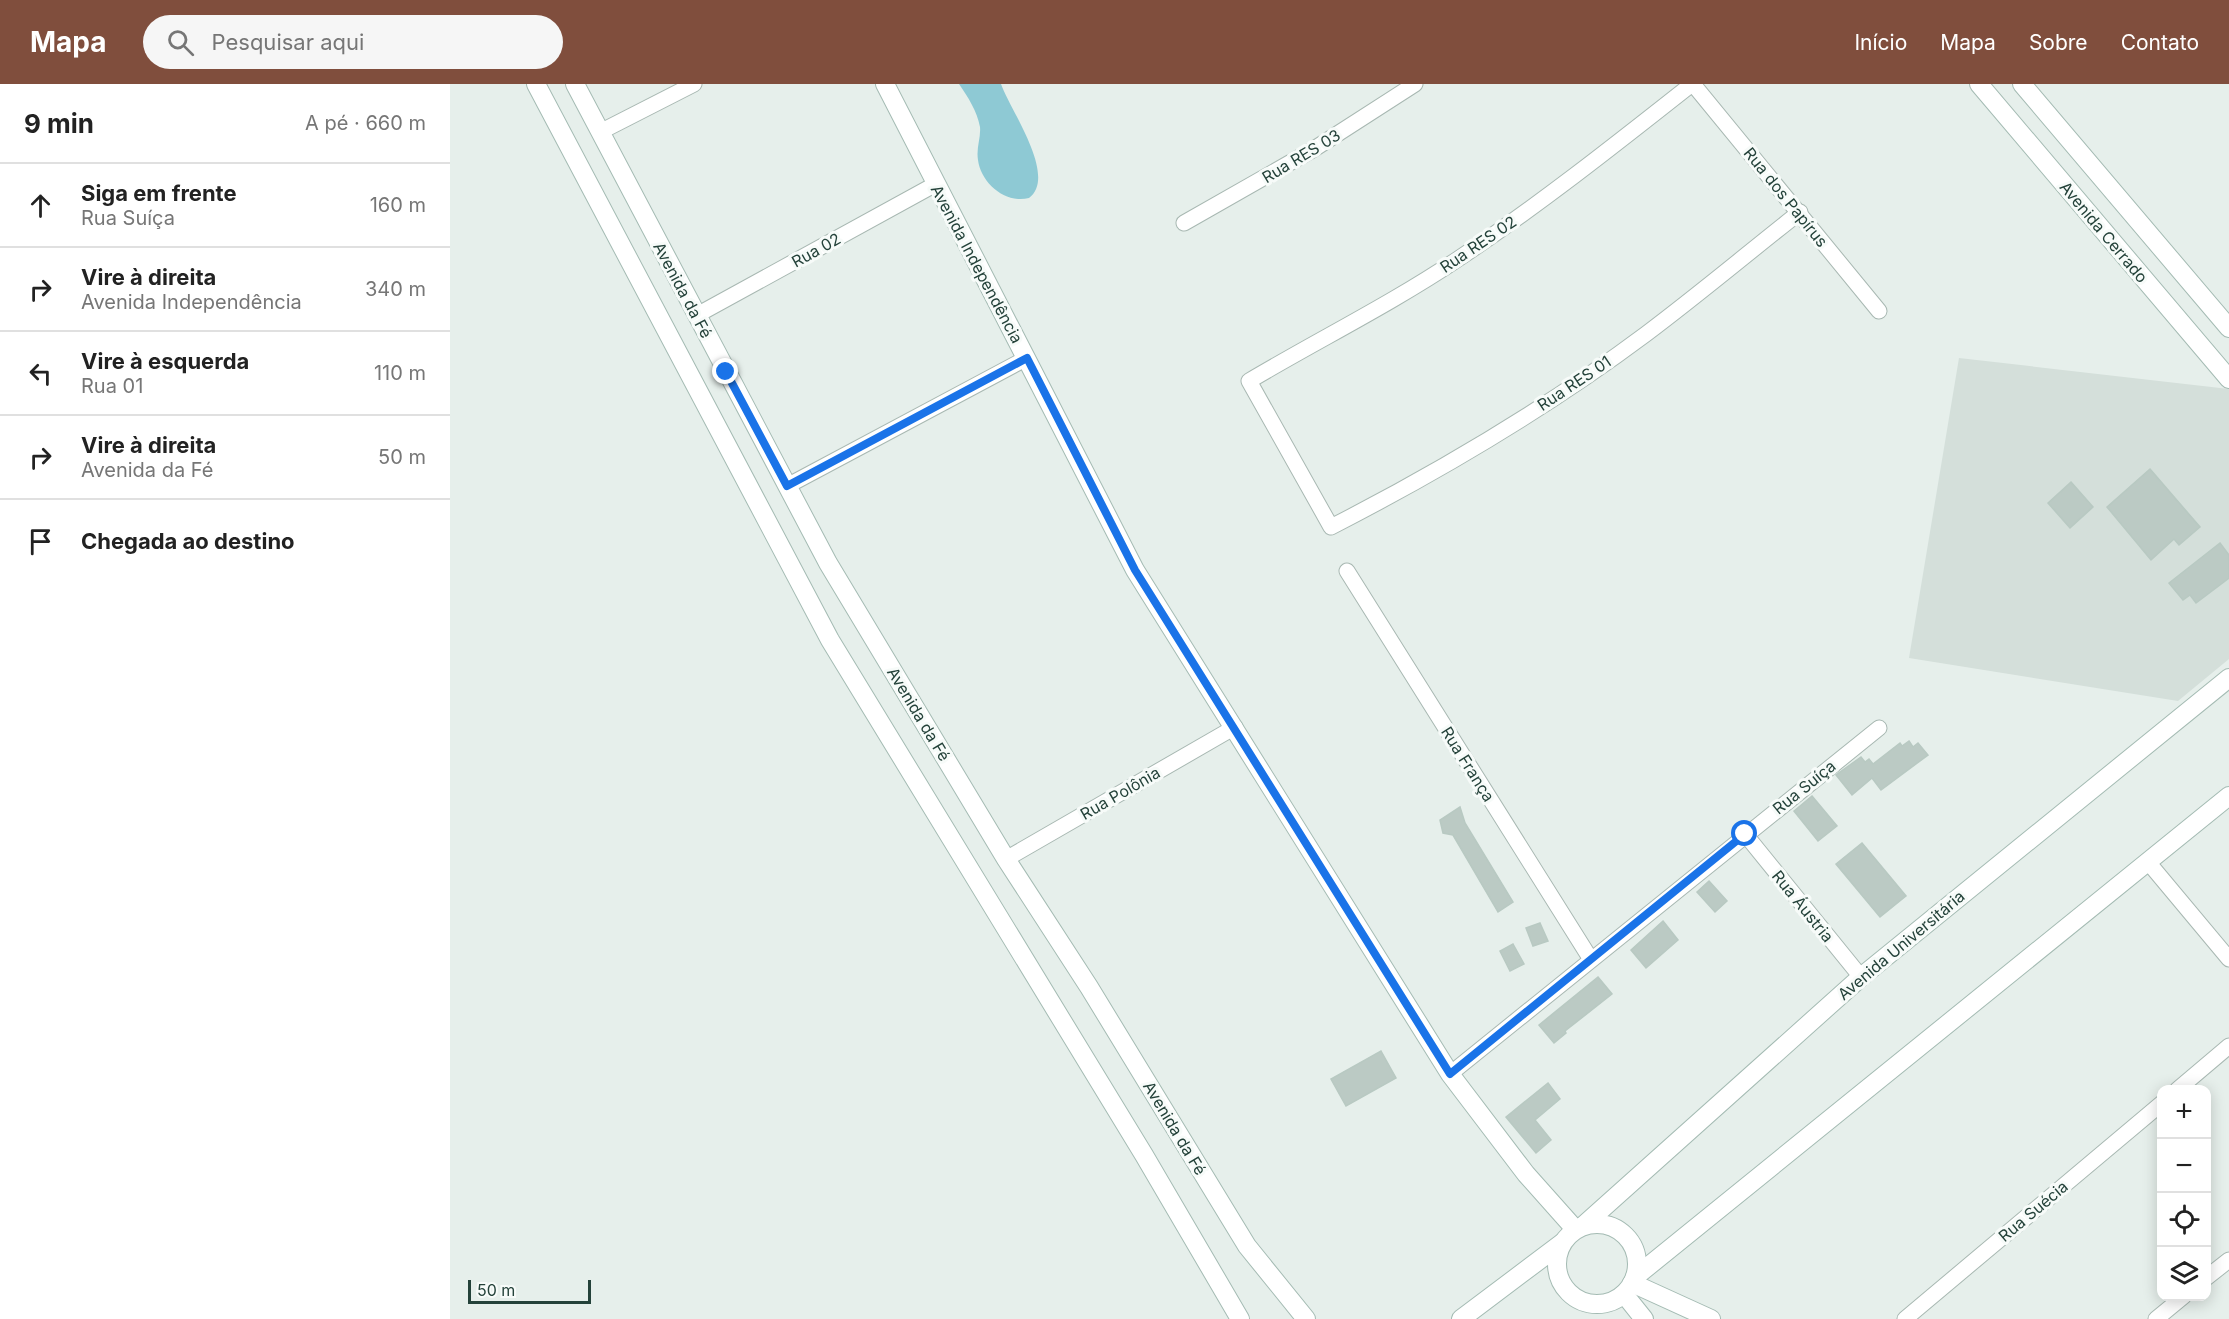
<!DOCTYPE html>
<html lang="pt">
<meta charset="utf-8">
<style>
body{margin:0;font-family:Inter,sans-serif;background:#f6f6f6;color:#222}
.controls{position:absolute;right:18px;bottom:18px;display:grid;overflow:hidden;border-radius:12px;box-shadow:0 3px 15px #0003}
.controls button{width:54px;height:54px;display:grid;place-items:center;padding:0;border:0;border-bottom:2px solid #e0e0e0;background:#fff;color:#222;font:30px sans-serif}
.scale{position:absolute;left:18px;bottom:15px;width:123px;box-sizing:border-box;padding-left:6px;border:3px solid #24423a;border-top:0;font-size:16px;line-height:21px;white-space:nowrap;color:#24423a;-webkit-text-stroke:4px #f7fbf9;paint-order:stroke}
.stop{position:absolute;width:18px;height:18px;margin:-14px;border:4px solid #1a73e8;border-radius:50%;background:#fff}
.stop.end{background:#1a73e8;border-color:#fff;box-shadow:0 2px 6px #0008}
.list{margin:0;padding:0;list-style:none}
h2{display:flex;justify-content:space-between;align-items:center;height:78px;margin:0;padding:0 24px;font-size:26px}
h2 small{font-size:20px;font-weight:400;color:#767676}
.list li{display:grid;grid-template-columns:39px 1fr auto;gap:18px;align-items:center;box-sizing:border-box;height:84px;padding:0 24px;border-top:2px solid #e0e0e0}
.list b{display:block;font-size:22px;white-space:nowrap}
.list p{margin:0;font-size:20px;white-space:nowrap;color:#767676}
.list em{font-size:20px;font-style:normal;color:#767676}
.icon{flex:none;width:33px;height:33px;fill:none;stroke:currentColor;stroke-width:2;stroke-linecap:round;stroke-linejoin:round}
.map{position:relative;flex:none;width:1779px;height:1235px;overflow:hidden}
header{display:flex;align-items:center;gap:36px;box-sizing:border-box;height:84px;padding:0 30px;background:#804e3d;color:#fff}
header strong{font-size:28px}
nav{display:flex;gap:33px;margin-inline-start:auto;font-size:21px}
.search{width:420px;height:54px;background:#f6f6f6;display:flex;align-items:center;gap:15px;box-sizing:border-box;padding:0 21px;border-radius:33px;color:#767676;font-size:22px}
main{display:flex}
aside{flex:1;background:#fff}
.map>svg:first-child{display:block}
.built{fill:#d4dfda}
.water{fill:#8ec9d4}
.building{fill:#bbcac4;stroke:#b8c9c2;stroke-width:1.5}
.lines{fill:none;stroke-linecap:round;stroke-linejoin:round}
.street-casing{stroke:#a8b8b2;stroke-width:17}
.secondary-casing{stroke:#a4bbb3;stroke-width:20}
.street{stroke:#fff;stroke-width:15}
.secondary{stroke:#fff;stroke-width:18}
.route{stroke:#1a73e8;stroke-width:8}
.labels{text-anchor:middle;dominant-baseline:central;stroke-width:6;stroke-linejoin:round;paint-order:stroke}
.street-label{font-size:16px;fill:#24423a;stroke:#f7fbf9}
</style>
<header>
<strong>Mapa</strong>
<div class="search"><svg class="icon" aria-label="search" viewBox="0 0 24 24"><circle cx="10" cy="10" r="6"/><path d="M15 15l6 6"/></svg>Pesquisar aqui</div>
<nav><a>Início</a><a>Mapa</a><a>Sobre</a><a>Contato</a></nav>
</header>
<main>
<aside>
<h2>9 min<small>A pé · 660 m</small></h2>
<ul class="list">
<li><svg class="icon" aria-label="ahead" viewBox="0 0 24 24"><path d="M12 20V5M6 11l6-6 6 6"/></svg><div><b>Siga em frente</b><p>Rua Suíça</p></div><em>160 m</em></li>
<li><svg class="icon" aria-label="right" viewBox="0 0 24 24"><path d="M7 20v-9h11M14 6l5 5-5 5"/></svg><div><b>Vire à direita</b><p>Avenida Independência</p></div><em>340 m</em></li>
<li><svg class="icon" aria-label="left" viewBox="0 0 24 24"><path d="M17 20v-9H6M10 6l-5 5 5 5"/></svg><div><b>Vire à esquerda</b><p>Rua 01</p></div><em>110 m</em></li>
<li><svg class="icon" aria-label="right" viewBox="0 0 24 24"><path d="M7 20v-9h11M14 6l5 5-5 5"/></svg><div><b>Vire à direita</b><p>Avenida da Fé</p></div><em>50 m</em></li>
<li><svg class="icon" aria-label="arrive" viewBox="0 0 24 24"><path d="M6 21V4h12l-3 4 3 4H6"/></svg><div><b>Chegada ao destino</b></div></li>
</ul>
</aside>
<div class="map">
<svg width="1779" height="1235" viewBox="0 0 1779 1235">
<rect width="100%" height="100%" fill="#e6efeb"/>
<!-- built -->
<polygon class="built" points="1509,274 1779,305 1779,575 1728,617 1459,574"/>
<!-- water -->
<path class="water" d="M509,0H551C560,26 608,92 579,114C555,120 531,99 528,76C526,64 531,54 530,43C527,27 518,13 509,0Z"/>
<!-- building -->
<g class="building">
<polygon points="1700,385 1750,443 1729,461 1724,455 1701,476 1657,423"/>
<polygon points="1621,398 1643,423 1620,444 1598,419"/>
<polygon points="1770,459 1779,471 1779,494 1746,519 1740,511 1733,516 1719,499"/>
<polygon points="1459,657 1463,663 1468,659 1478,671 1431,706 1422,694 1402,711 1386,691 1411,673 1415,678 1419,675 1423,680 1450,659 1452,662"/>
<polygon points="1362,712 1387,742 1368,757 1344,727"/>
<polygon points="1010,723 1015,739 1063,818 1048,828 1003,751 993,749 990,736"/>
<polygon points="1412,759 1456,812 1430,833 1386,780"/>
<polygon points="1259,797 1277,817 1265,828 1247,808"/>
<polygon points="1213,837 1228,856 1196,884 1181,866"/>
<polygon points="1090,839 1098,857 1083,862 1076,844"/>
<polygon points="1063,860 1074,880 1060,887 1050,867"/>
<polygon points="1148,893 1162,910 1115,947 1116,949 1104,959 1089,941"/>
<polygon points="931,967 946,994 896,1022 881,995"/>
<polygon points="1098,999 1110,1015 1085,1036 1101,1056 1086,1069 1056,1033"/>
</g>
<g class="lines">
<defs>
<g id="street">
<path d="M1242,0C1166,60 1089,121 1008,175C941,220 868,256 799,297L881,443C990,387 1097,324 1196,250C1248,211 1298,169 1350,128"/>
<polyline points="1243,0 1429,227"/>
<polyline points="150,48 244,0"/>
<polyline points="734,139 864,65 965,0"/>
<polyline points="247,231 484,101"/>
<polyline points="337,402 577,274"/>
<polyline points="897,487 1140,874"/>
<polyline points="1295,750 1411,893"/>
<polyline points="556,775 785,643"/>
<polyline points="1698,778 1779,875"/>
<polyline points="1000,990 1429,644"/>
<polyline points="1727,1006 1779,962"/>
<polyline points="1756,1194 1779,1176"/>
<polyline points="1455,1235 1712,1019"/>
<polyline points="1706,1235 1734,1212"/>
</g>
<g id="secondary">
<polyline points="86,0 380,556 694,1071 790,1235"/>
<polyline points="125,0 378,479 556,775 639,903 797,1162 856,1235"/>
<polyline points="435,0 685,486 1000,990 1076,1090 1125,1145"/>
<polyline points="1529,0 1779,295"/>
<polyline points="1572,0 1779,244"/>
<circle cx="1147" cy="1180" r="40"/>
<polyline points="1134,1141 1411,893 1779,594"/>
<polyline points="1185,1193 1779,712"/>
<polyline points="1182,1199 1261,1235"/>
<polyline points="1174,1210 1194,1235"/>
<polyline points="1011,1235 1112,1159"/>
</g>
</defs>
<!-- street casing -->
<use href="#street" class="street-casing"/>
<!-- secondary casing -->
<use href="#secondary" class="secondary-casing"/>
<!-- street -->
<use href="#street" class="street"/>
<!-- secondary -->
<use href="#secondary" class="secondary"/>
</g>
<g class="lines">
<!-- route -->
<polyline class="route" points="276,288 337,402 577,274 685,486 1000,990 1295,750"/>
</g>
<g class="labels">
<!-- street labels -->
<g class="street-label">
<text transform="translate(851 72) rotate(-31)">Rua RES 03</text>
<text transform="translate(1336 113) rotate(51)">Rua dos Papírus</text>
<text transform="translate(1654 148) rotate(50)">Avenida Cerrado</text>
<text transform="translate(1028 160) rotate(-34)">Rua RES 02</text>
<text transform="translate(366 166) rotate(-29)">Rua 02</text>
<text transform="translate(527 180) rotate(62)">Avenida Independência</text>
<text transform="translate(233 206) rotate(62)">Avenida da Fé</text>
<text transform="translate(1124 299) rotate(-34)">Rua RES 01</text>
<text transform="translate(469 630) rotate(59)">Avenida da Fé</text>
<text transform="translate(1018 680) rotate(58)">Rua França</text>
<text transform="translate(1354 703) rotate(-39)">Rua Suíça</text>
<text transform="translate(670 709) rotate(-30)">Rua Polônia</text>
<text transform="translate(1353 822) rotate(51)">Rua Áustria</text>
<text transform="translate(1451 861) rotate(-40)">Avenida Universitária</text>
<text transform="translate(725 1044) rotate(59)">Avenida da Fé</text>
<text transform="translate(1583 1127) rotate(-40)">Rua Suécia</text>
</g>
</g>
</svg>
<div class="controls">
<button>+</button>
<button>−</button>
<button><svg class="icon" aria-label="locate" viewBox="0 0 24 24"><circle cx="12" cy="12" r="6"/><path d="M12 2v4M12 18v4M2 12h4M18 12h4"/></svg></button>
<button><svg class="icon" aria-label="layers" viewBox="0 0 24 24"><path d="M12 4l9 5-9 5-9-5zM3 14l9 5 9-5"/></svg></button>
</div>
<div class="scale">50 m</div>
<div class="stop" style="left:1295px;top:750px"></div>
<div class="stop end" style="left:276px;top:288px"></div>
</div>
</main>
